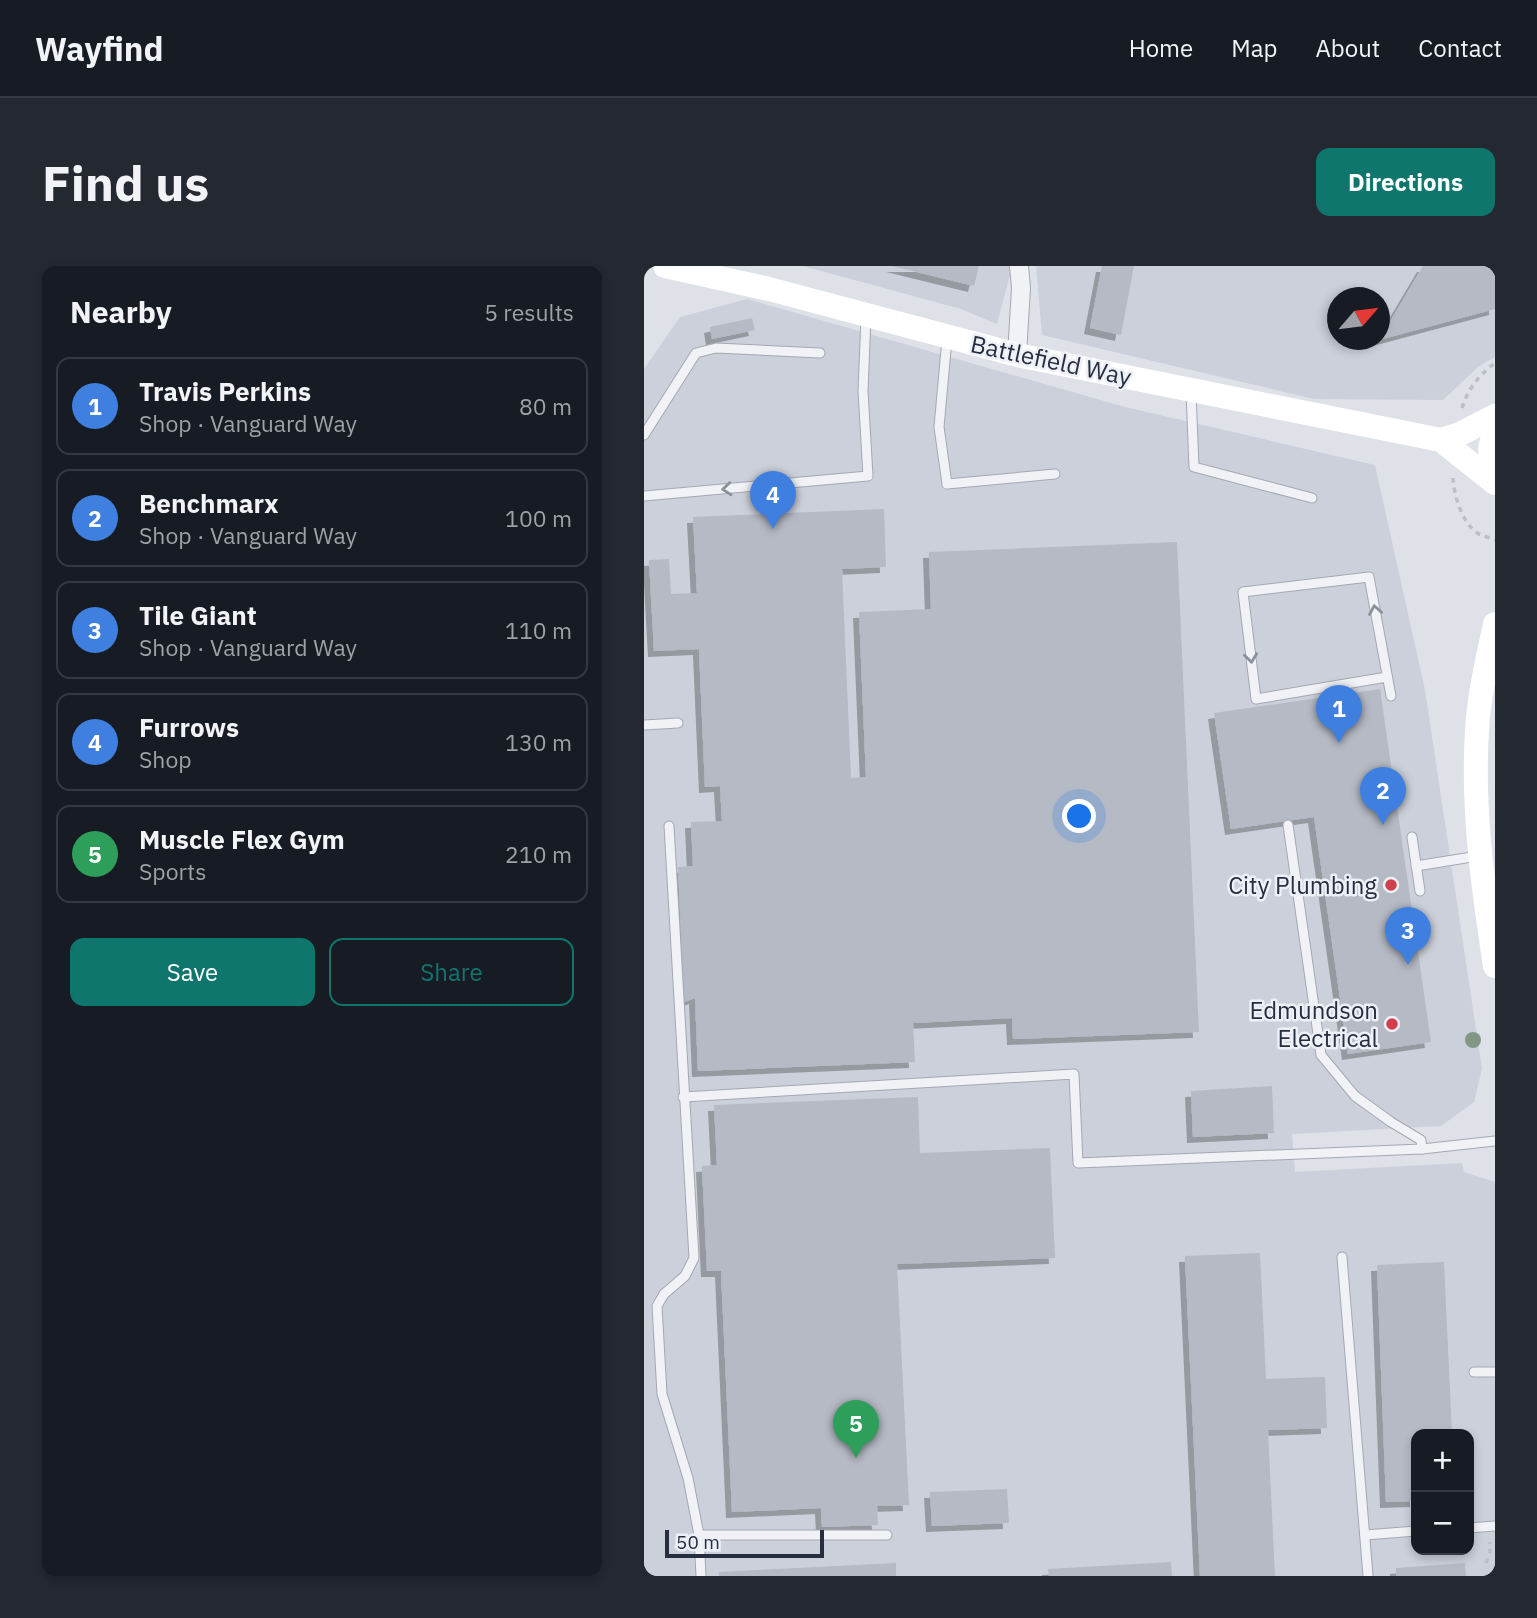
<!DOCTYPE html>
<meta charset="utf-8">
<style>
body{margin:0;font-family:"IBM Plex Sans",sans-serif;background:#242831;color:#f1f3f6}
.controls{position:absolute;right:21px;bottom:21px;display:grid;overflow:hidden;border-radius:14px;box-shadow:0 4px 10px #0003}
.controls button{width:63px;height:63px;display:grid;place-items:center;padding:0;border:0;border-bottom:2px solid #363941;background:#171b24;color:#f1f3f6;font:35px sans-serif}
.compass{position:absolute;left:683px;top:21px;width:63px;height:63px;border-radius:50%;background:#171b24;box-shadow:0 4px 10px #0003;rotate:62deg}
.scale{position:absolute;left:21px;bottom:18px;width:159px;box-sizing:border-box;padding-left:7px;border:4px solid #272e3f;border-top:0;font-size:19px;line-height:24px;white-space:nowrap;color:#272e3f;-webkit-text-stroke:5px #edf0f6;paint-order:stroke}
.you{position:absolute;left:436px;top:551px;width:24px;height:24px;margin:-18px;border:5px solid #fff;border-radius:50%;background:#1a73e8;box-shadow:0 0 0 10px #1a73e833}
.badge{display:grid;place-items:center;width:46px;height:46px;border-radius:50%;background:#0f766e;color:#fff;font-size:23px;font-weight:700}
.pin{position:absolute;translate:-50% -58px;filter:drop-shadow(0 2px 4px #0008)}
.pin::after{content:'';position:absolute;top:37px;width:24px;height:21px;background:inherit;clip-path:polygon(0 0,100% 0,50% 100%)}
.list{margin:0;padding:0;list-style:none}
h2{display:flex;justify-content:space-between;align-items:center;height:91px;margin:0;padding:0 28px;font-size:30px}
h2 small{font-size:23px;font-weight:400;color:#9ea1a6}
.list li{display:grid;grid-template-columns:46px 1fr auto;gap:21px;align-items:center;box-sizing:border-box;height:98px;margin:0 14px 14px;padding:0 14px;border:2px solid #363941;border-radius:14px}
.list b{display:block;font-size:26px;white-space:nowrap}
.list p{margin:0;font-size:23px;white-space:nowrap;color:#9ea1a6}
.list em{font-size:23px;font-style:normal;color:#9ea1a6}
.actions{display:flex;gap:14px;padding:21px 28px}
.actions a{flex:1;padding:16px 0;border:2px solid #0f766e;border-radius:14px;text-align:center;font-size:24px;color:#0f766e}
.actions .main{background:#0f766e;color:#fff}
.map{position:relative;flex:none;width:851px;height:1310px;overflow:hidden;border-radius:14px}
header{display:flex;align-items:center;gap:42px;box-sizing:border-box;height:98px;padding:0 35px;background:#171b24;border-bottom:2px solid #363941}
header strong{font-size:33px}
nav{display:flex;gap:38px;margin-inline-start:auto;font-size:24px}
.intro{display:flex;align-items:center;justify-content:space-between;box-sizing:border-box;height:168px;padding:0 42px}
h1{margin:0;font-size:49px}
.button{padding:18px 32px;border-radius:14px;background:#0f766e;color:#fff;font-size:24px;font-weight:700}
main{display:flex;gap:42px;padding:0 42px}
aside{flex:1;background:#171b24;border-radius:14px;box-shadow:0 4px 10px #0003}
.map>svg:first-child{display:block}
.built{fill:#ccd0da;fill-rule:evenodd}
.building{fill:#b5bac5;filter:url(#shadow)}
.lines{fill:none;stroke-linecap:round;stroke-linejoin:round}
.lane-casing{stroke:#a3a8b2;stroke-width:11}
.street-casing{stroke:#a3a8b2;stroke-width:20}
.path{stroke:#bcbfc6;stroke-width:3.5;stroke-dasharray:5 5;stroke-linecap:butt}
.lane{stroke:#f1f2f6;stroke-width:9}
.street{stroke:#f1f2f6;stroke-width:18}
.secondary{stroke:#fff;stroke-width:24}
.tree{fill:#839785}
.oneway{stroke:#8c909a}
.poi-dot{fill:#d13f4a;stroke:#edf0f6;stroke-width:2.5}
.labels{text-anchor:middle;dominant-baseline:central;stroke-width:5;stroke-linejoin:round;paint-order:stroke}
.street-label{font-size:24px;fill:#272e3f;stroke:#edf0f6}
.poi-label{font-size:24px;fill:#272e3f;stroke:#edf0f6;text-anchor:end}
</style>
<header>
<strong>Wayfind</strong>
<nav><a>Home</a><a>Map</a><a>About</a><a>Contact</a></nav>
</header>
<div class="intro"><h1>Find us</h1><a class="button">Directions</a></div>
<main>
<aside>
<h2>Nearby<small>5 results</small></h2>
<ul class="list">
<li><span class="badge" style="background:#3f7fe0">1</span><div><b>Travis Perkins</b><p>Shop · Vanguard Way</p></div><em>80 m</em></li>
<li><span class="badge" style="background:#3f7fe0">2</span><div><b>Benchmarx</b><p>Shop · Vanguard Way</p></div><em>100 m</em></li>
<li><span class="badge" style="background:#3f7fe0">3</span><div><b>Tile Giant</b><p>Shop · Vanguard Way</p></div><em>110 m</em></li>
<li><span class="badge" style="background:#3f7fe0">4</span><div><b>Furrows</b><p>Shop</p></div><em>130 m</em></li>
<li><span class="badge" style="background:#2e9e5b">5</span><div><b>Muscle Flex Gym</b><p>Sports</p></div><em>210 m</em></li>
</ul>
<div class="actions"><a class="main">Save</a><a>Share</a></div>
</aside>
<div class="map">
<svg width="851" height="1310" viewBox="0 0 851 1310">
<defs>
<filter id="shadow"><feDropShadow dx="-6" dy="6" stdDeviation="0" flood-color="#0004"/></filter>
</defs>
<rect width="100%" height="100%" fill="#dee1e8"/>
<!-- built -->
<g class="built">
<polygon points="159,0 365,0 366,9 353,58 317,43"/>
<path d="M392,0H851V91L834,101L799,134L670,133L398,69ZM694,32H736V74H694Z"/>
<path d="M103,33L481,141L731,199L781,424L838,803L830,836L797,860L648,868L651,906L818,897L820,906L851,916V1310H0V103L36,51ZM772,1168H825V1284H772Z"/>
</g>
<!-- building -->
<g class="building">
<polygon points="248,0 335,0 330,20"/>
<polygon points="458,0 490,0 477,69 446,62"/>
<polygon points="779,0 851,0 851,43 735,74"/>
<polygon points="108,52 111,64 68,73 66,61"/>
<polygon points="240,243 242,301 198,303 207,512 222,511 215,346 287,343 285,286 533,276 555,766 369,773 368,752 269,757 271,796 54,805 51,732 40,736 34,601 49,600 47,556 78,555 76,520 61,521 55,383 10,385 5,294 25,293 27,328 53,327 49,251"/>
<polygon points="736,423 787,776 704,788 670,551 587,563 570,447"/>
<polygon points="628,820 630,867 549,871 547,825"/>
<polygon points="274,831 276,887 406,882 411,992 253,998 265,1239 233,1240 234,1259 178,1261 177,1242 88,1246 77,1005 63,1005 58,900 73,899 70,839"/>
<polygon points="616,987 622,1113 681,1111 683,1162 624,1164 631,1310 556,1310 541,990"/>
<polygon points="800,996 808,1168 772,1168 772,1235 742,1236 733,999"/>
<polygon points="363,1223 365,1257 288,1260 286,1226"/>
<polygon points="527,1296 528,1310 405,1310 404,1303"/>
<polygon points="252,1297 252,1310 75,1310 75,1306"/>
<polygon points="821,1297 822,1310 752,1310 752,1302"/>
</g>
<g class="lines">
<defs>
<g id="lane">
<polyline points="303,73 295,161 303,218 411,208"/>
<polyline points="547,126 550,201 668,232"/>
<polyline points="0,169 52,87 72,82 176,87"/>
<polyline points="0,230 224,210 219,125 222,51"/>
<polyline points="743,411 612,433 599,326 725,311 747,430"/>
<polyline points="0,459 34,457"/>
<polyline points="644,559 677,789 711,830 747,856 777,874 778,883"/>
<polyline points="25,560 50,992 41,1010 20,1028 13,1040 18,1128 44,1212 55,1269"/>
<polyline points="768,571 776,625"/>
<polyline points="772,600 834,590"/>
<polyline points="39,831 430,808 434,897 778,883 851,875"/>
<polyline points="698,991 724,1310"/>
<polyline points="830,1106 851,1106"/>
<polyline points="825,1262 851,1260"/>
<polyline points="721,1269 772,1265"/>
<polyline points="57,1310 55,1269 243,1269"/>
</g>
<polyline id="street" points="373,89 377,22 375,0"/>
</defs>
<!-- lane casing -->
<use href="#lane" class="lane-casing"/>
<!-- street casing -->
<use href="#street" class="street-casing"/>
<!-- path -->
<g class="path">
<path d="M818,142C824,123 835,109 851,97"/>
<path d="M809,212C810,230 818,258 835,268C840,270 846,272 851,274"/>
<polyline points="842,1297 846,1286 846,1276"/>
</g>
<!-- lane -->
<use href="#lane" class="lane"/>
<!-- street -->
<use href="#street" class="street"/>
<!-- secondary -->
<g class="secondary">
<polyline points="21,0 125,23 373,89 797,174 851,217"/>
<polyline points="851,162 846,183 851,209"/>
<polyline points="797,174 816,168 851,150"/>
<path d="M851,358C844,392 835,428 833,464C828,544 839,621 851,700"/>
</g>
</g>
<!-- trees -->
<circle class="tree" cx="829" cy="774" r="8"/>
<!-- one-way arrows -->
<defs><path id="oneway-chevron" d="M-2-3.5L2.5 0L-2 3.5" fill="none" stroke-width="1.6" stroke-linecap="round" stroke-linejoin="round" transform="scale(1.75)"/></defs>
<g class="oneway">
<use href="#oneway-chevron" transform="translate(83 223) rotate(175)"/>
<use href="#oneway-chevron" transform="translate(731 344) rotate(-100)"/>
<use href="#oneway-chevron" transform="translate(607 392) rotate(83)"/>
</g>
<!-- markers -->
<g class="poi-dot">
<circle cx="747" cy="619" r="7"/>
<circle cx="748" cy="758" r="7"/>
</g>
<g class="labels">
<!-- street labels -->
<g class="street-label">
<text transform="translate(407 94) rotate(12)">Battlefield Way</text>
</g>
<!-- poi labels -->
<g class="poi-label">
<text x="733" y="619">City Plumbing</text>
<text x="734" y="744">Edmundson<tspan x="734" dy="28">Electrical</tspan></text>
</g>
</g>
</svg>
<div class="controls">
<button>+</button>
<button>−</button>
</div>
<svg class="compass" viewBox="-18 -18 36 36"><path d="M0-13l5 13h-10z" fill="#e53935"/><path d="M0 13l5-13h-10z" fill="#9ea1a6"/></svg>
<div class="scale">50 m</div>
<div class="you"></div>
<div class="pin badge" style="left:695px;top:477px;background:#3f7fe0">1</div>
<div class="pin badge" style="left:739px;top:559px;background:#3f7fe0">2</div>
<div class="pin badge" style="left:764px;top:699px;background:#3f7fe0">3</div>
<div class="pin badge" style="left:129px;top:263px;background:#3f7fe0">4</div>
<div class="pin badge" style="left:212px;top:1192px;background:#2e9e5b">5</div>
</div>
</main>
